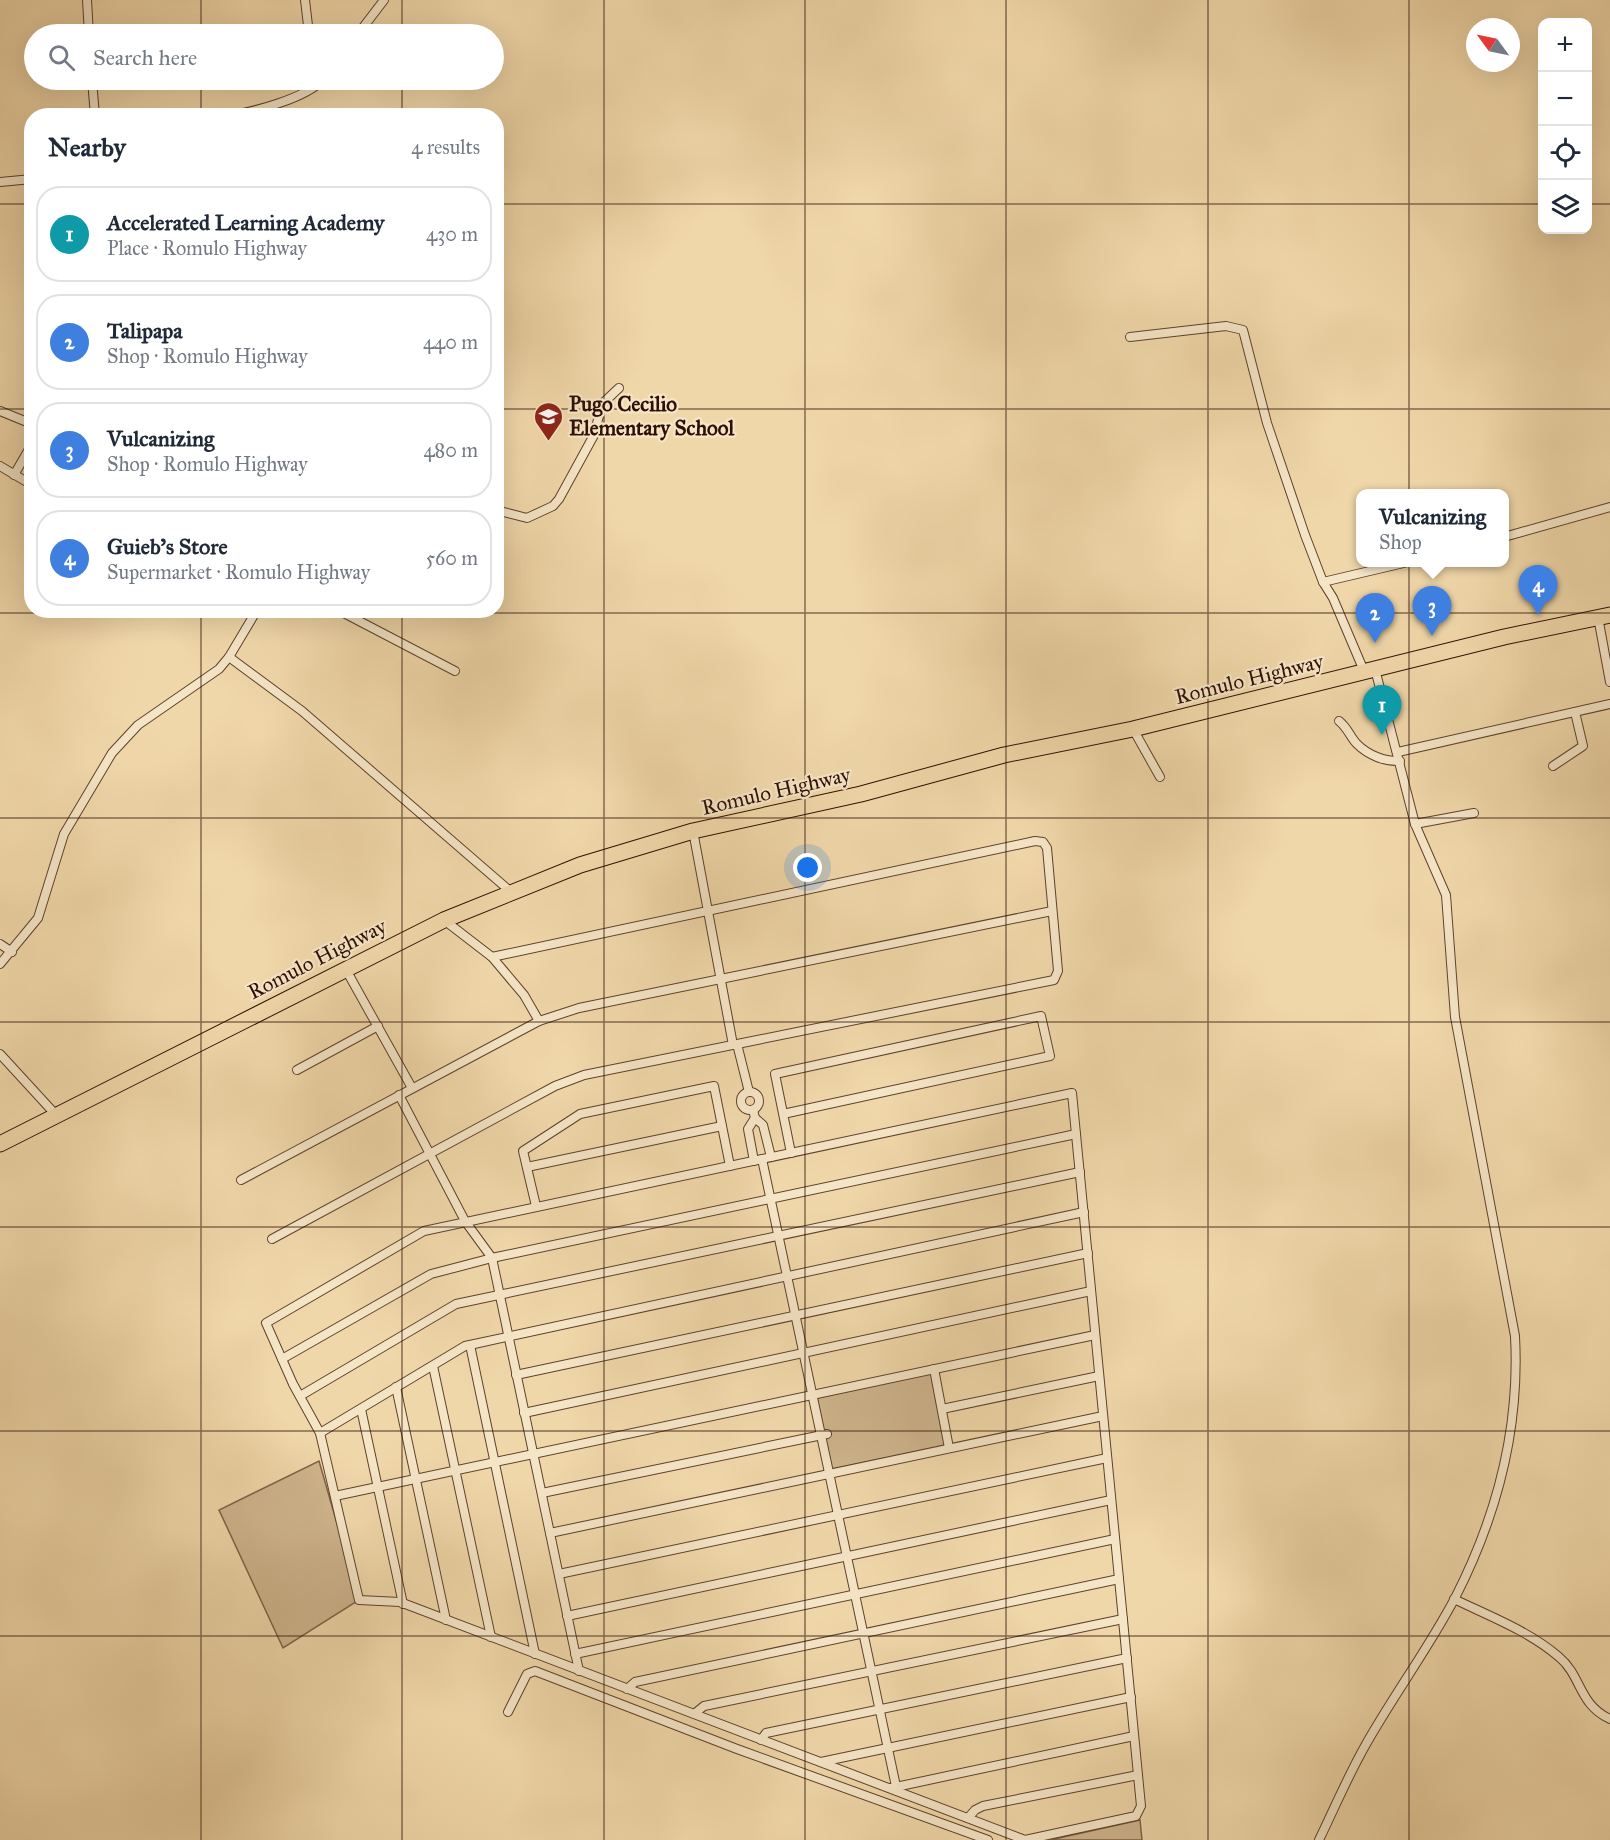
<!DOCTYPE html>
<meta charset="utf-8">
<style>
body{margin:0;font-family:"IM FELL Great Primer",serif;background:#f6f6f7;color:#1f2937}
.controls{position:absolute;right:18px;top:18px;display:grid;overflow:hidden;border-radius:12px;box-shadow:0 6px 24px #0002}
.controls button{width:54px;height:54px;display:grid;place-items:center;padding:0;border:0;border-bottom:2px solid #e0e1e3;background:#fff;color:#1f2937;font:30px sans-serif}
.compass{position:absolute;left:1466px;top:18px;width:54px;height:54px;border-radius:50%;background:#fff;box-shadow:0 6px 24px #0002;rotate:303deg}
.you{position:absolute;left:808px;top:868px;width:21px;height:21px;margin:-15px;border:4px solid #fff;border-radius:50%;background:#1a73e8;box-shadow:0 0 0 9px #1a73e833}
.badge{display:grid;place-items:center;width:39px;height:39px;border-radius:50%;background:#111827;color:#fff;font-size:20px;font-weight:700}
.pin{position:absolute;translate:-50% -50px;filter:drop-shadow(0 2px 3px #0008)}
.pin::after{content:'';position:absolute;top:32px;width:21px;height:18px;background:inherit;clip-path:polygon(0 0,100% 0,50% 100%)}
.popup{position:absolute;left:1356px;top:489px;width:153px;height:78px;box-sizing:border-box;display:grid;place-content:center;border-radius:12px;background:#fff;filter:drop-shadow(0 2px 4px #0005);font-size:20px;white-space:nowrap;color:#747a83}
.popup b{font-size:22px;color:#1f2937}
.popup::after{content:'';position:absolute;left:50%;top:100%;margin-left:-12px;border:12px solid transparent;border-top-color:#fff}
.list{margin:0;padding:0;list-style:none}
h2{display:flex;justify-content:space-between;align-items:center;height:78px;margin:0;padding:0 24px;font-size:26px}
h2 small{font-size:20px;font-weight:400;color:#747a83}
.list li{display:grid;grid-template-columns:39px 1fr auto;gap:18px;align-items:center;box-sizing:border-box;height:96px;margin:0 12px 12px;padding:0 12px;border:2px solid #e0e1e3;border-radius:24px}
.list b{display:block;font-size:22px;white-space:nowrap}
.list p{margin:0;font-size:20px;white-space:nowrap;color:#747a83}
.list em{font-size:20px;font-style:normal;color:#747a83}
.icon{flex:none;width:33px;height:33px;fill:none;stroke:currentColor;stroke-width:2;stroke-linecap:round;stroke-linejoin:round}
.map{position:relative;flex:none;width:1610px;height:1840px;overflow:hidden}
.search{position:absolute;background:#fff;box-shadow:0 6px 24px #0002;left:24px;top:24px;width:480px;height:66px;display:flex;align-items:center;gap:15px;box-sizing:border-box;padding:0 21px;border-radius:33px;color:#747a83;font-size:22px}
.panel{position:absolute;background:#fff;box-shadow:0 6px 24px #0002;left:24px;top:108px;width:480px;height:510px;border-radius:24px}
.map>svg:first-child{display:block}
.green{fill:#cfb58d;stroke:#7e6248;stroke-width:1.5}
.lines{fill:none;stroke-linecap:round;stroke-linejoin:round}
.street-casing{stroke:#5e412c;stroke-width:10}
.highway-casing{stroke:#2e0f03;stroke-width:17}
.street{stroke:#f5e5c7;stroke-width:8}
.highway{stroke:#f0d7a9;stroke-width:15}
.grid{fill:none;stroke:#2e0f03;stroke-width:1.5;stroke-opacity:0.55}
.labels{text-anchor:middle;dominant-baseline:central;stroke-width:4.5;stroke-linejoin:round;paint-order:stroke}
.poi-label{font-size:21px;font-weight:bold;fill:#2e0f03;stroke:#f5e5c7;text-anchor:start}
.street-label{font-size:21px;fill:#2e0f03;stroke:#f5e5c7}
</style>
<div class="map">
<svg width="1610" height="1840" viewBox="0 0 1610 1840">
<rect width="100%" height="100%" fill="#f0d7a9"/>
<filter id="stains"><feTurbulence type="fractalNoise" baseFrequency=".00333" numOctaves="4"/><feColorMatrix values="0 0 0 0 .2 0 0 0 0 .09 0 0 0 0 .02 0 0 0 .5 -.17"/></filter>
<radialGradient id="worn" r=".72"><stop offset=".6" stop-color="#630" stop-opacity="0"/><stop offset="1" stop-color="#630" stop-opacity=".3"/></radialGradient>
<!-- green -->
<g class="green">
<polygon points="931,1373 946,1446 832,1469 817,1398"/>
<polygon points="319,1461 359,1600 283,1648 219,1510"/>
<polygon points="1140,1820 1142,1840 1050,1840"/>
</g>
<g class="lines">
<defs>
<g id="street">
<polyline points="87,0 89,34"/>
<polyline points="305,0 309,34"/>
<polyline points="358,34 384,0"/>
<polyline points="92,80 95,116"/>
<path d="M229,116C256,111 303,99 323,80"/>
<polyline points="0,182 32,179"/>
<polyline points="1130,337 1226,326 1243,330 1267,423 1305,535 1323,582 1333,598 1364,671"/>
<polyline points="0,411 32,424"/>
<polyline points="0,466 32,485"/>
<polyline points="14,475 32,444"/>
<polyline points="496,510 527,518 553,506 559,499 594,435 602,404 619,388"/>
<polyline points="1504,537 1610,507"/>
<polyline points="1323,582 1408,562"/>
<polyline points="338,610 455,671"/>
<polyline points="1598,617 1610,682"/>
<polyline points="229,657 302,711 510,891"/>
<path d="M1339,721C1348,728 1350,737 1357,744C1368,755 1385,762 1400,761"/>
<polyline points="1133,729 1160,777"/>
<polyline points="1398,752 1610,704"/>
<polyline points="1553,766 1583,746 1575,712"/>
<polyline points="1415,824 1474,813"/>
<polyline points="693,831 733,1045"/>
<polyline points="444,920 492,957"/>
<polyline points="0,944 12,952"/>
<polyline points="0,964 38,918 64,834 112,753 138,725 219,669 229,657 257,610"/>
<polyline points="345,968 412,1088"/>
<polyline points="737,1044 749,1092"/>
<polyline points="0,1054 56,1115"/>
<polyline points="297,1070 378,1026"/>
<circle cx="750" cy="1101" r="9"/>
<polygon points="1072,1093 1141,1806 1136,1816 1025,1840 400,1602 359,1600 320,1433 293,1384 266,1323 424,1231"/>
<polyline points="399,1095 465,1221 492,1258 579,1671"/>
<polyline points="753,1110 755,1118 763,1125 771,1157"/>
<polyline points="783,1114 1050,1056 1041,1016 775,1074 791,1153"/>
<polyline points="762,1159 897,1791"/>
<polyline points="754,1161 748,1129 755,1118"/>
<polyline points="527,1167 722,1126"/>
<polyline points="241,1180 539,1021 579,1008 1052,911"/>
<polyline points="536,1206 523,1151 580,1114 714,1086 730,1166"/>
<polyline points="272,1239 555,1086 584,1075 1054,980 1058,971 1047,848 1043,842 1035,841 492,957 524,995 539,1021"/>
<polyline points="470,1345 535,1654"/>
<polyline points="282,1359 431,1274 492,1258 1076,1134"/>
<polyline points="433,1366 491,1637"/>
<polyline points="934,1369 949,1448"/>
<polyline points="516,1375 1088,1253"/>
<polyline points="396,1387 446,1620"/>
<polyline points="300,1396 456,1304 1080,1172"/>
<polyline points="361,1409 403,1604"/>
<polyline points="942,1409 1099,1376"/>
<polyline points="524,1413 1091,1291"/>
<polyline points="320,1433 465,1346 1084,1212"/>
<polyline points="542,1493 827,1434"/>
<polyline points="335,1496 1095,1335"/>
<polyline points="550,1533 1103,1416"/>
<polyline points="559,1574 1107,1458"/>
<path d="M1454,1599C1489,1616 1529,1631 1559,1657C1582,1676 1578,1704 1610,1719"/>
<polyline points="567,1616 1111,1500"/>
<polyline points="575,1654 1115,1539"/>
<polyline points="627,1689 635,1682 1119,1579"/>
<polyline points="508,1712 527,1674 535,1671 737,1749 988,1840"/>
<polyline points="694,1714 704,1706 1123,1619"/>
<polyline points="761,1740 766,1733 1127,1658"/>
<polyline points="821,1762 1131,1697"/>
<polyline points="891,1788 1134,1736"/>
<polyline points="968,1818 975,1810 983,1806 1138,1775"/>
<path d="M1319,1840C1334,1809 1348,1776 1365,1746C1393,1696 1428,1649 1455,1598C1497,1516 1520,1429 1515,1336L1455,1017L1446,895L1415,824L1375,669"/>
</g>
<polyline id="highway" points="0,1144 444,920 580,865 693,831 861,794 1004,755 1133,729 1504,637 1610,615"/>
</defs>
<!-- street casing -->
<use href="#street" class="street-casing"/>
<!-- highway casing -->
<use href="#highway" class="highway-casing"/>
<!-- street -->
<use href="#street" class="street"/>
<!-- highway -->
<use href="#highway" class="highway"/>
</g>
<!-- grid -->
<path class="grid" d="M201,0V34M402,0V34M604,0V1840M805,0V1840M1006,0V1840M1208,0V1840M1409,0V1840M201,80V116M402,80V116M0,204H32M496,204H1542M1588,204H1610M0,409H32M496,409H1610M201,610V1840M402,610V1840M0,613H1610M0,818H1610M0,1022H1610M0,1227H1610M0,1431H1610M0,1636H1610"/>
<!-- icons -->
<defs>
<symbol id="school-pin" viewBox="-11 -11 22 30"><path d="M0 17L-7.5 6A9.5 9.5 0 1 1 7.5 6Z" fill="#8f2418" stroke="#f5e5c7"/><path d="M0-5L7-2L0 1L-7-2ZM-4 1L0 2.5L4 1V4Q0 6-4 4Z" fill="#fff"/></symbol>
</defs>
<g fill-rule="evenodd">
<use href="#school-pin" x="532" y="400" width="33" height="45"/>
</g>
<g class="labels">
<!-- poi labels -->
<g class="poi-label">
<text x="569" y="404">Pugo Cecilio<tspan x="569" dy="24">Elementary School</tspan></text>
</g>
<!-- street labels -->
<g class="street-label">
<text transform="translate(1249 679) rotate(-14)">Romulo Highway</text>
<text transform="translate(776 791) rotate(-13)">Romulo Highway</text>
<text transform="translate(317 959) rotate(-27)">Romulo Highway</text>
</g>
</g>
<rect width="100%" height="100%" filter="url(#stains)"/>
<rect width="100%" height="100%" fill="url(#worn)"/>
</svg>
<div class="controls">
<button>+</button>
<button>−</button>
<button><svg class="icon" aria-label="locate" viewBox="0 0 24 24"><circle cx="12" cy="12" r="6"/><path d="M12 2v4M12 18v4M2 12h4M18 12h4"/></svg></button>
<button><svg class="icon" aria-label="layers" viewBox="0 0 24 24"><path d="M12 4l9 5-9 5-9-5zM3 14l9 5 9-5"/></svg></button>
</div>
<svg class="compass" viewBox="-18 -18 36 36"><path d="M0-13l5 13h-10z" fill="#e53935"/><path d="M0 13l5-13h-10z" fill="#747a83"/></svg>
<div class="you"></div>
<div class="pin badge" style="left:1382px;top:735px;background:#0f9aa8">1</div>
<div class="pin badge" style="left:1375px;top:643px;background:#3f7fe0">2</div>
<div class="pin badge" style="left:1432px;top:636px;background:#3f7fe0">3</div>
<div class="popup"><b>Vulcanizing</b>Shop</div>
<div class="pin badge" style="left:1538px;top:615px;background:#3f7fe0">4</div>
<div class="search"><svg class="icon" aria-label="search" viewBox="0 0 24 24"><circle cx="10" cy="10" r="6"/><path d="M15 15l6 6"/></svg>Search here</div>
<section class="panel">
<h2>Nearby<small>4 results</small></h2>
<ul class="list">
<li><span class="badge" style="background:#0f9aa8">1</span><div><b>Accelerated Learning Academy</b><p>Place · Romulo Highway</p></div><em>430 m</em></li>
<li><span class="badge" style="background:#3f7fe0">2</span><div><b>Talipapa</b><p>Shop · Romulo Highway</p></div><em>440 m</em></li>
<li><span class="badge" style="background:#3f7fe0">3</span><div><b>Vulcanizing</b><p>Shop · Romulo Highway</p></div><em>480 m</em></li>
<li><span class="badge" style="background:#3f7fe0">4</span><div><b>Guieb's Store</b><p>Supermarket · Romulo Highway</p></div><em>560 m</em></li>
</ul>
</section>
</div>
